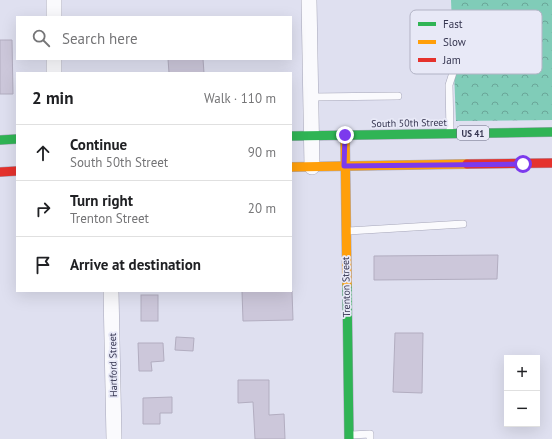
<!DOCTYPE html>
<meta charset="utf-8">
<style>
body{margin:0;font-family:"PT Sans",sans-serif;background:#f6f6f6;color:#202124}
.controls{position:absolute;right:12px;bottom:12px;display:grid;overflow:hidden;border-radius:0px;box-shadow:0 4px 16px #0002}
.controls button{width:36px;height:36px;display:grid;place-items:center;padding:0;border:0;border-bottom:1px solid #e0e0e0;background:#fff;color:#202124;font:20px sans-serif}
.stop{position:absolute;width:12px;height:12px;margin:-9px;border:3px solid #7c3aed;border-radius:50%;background:#fff}
.stop.end{background:#7c3aed;border-color:#fff;box-shadow:0 1px 4px #0008}
.list{margin:0;padding:0;list-style:none}
h2{display:flex;justify-content:space-between;align-items:center;height:52px;margin:0;padding:0 16px;font-size:17px}
h2 small{font-size:13px;font-weight:400;color:#757577}
.list li{display:grid;grid-template-columns:26px 1fr auto;gap:12px;align-items:center;box-sizing:border-box;height:56px;padding:0 16px;border-top:1px solid #e0e0e0}
.list b{display:block;font-size:15px;white-space:nowrap}
.list p{margin:0;font-size:13px;white-space:nowrap;color:#757577}
.list em{font-size:13px;font-style:normal;color:#757577}
.icon{flex:none;width:22px;height:22px;fill:none;stroke:currentColor;stroke-width:2;stroke-linecap:round;stroke-linejoin:round}
.map{position:relative;flex:none;width:552px;height:439px;overflow:hidden}
.search{position:absolute;background:#fff;box-shadow:0 4px 16px #0002;left:16px;top:16px;width:276px;height:44px;display:flex;align-items:center;gap:10px;box-sizing:border-box;padding:0 14px;border-radius:0px;color:#757577;font-size:15px}
.panel{position:absolute;background:#fff;box-shadow:0 4px 16px #0002;left:16px;top:72px;width:276px;height:220px;border-radius:0px}
.map>svg:first-child{display:block}
.forest{fill:url(#forest-crowns)}
.building{fill:#ccc7da;stroke:#b2adc0}
.lines{fill:none;stroke-linecap:round;stroke-linejoin:round}
.lane-casing{stroke:#a6a6b9;stroke-width:8}
.street-casing{stroke:#a6a6b9;stroke-width:16}
.fast-casing{stroke:#a6a6b9;stroke-width:10}
.slow-casing{stroke:#a6a6b9;stroke-width:10}
.jam-casing{stroke:#a6a6b9;stroke-width:10}
.lane{stroke:#fafafd;stroke-width:7}
.street{stroke:#fafafd;stroke-width:15}
.fast{stroke:#30b455;stroke-width:9}
.slow{stroke:#ff9f0a;stroke-width:9}
.jam{stroke:#e5322d;stroke-width:9}
.route{stroke:#7c3aed;stroke-width:5}
.labels{text-anchor:middle;dominant-baseline:central;stroke-width:3.5;stroke-linejoin:round;paint-order:stroke}
.shield{fill:#e8e9f7;stroke:#6b6b82;stroke-width:1}
.shield-label{font-size:9px;font-weight:bold;fill:#353550}
.street-label{font-size:10px;fill:#353550;stroke:#e8e9f7}
.key{fill:#e8e9f7;stroke:#b2b3c5;stroke-width:1}
.key-label{font-size:11px;fill:#353550}
</style>
<div class="map">
<svg width="552" height="439" viewBox="0 0 552 439">
<defs>
<pattern id="forest-crowns" width="20" height="18" patternUnits="userSpaceOnUse"><rect width="20" height="18" fill="#80ccb8"/><path d="M2 6a3 3 0 1 1 6 0M12 15a3 3 0 1 1 6 0" fill="none" stroke="#6aa698"/></pattern>
</defs>
<rect width="100%" height="100%" fill="#dfe0f0"/>
<!-- forest -->
<polygon class="forest" points="451,0 552,0 552,120 456,121"/>
<!-- building -->
<g class="building">
<polygon points="0,40 12,40 13,94 0,94"/>
<polygon points="168,59 203,59 204,73 169,73"/>
<polygon points="498,255 497,279 374,280 374,256"/>
<polygon points="242,291 292,291 293,320 243,321"/>
<rect x="141" y="295" width="17" height="26"/>
<polygon points="395,333 423,333 422,393 393,392"/>
<polygon points="176,337 194,338 193,351 175,350"/>
<polygon points="138,343 163,343 164,361 151,362 152,371 139,371"/>
<polygon points="238,380 269,380 269,415 284,414 285,439 255,439 253,402 238,403"/>
<polygon points="172,397 172,413 160,413 160,424 143,424 143,398"/>
</g>
<g class="lines">
<defs>
<g id="lane">
<polyline points="311,97 398,96"/>
<polyline points="450,131 449,85 463,42 525,43"/>
<polyline points="348,231 463,224"/>
<polyline points="351,435 370,434 370,439"/>
</g>
<g id="street">
<polyline points="54,0 54,17"/>
<polyline points="309,0 312,167"/>
<polyline points="54,59 54,73"/>
<polyline points="111,291 114,439"/>
</g>
<g id="fast">
<polyline points="291,136 552,132"/>
<polyline points="0,140 17,139"/>
<polyline points="347,285 349,439"/>
</g>
<g id="slow">
<polyline points="345,135 347,285"/>
<polyline points="291,167 467,164"/>
</g>
<g id="jam">
<polyline points="467,164 552,163"/>
<polyline points="0,172 17,171"/>
</g>
</defs>
<!-- lane casing -->
<use href="#lane" class="lane-casing"/>
<!-- street casing -->
<use href="#street" class="street-casing"/>
<!-- fast casing -->
<use href="#fast" class="fast-casing"/>
<!-- slow casing -->
<use href="#slow" class="slow-casing"/>
<!-- jam casing -->
<use href="#jam" class="jam-casing"/>
<!-- lane -->
<use href="#lane" class="lane"/>
<!-- street -->
<use href="#street" class="street"/>
<!-- fast -->
<use href="#fast" class="fast"/>
<!-- slow -->
<use href="#slow" class="slow"/>
<!-- jam -->
<use href="#jam" class="jam"/>
</g>
<g class="lines">
<!-- route -->
<polyline class="route" points="345,135 344,166 523,164"/>
</g>
<g class="labels">
<!-- shield labels -->
<rect class="shield" x="457" y="126" width="32" height="14" rx="3"/>
<g class="shield-label">
<text x="473" y="133">US 41</text>
</g>
<!-- street labels -->
<g class="street-label">
<text transform="translate(409 123) rotate(-1)">South 50th Street</text>
<text transform="translate(346 287) rotate(-91)">Trenton Street</text>
<text transform="translate(113 365) rotate(-91)">Hartford Street</text>
</g>
</g>
<!-- legend -->
<rect x="410" y="10" width="132" height="64" rx="6" class="key"/>
<rect x="418" y="22" width="18" height="4" fill="#30b455"/>
<rect x="418" y="40" width="18" height="4" fill="#ff9f0a"/>
<rect x="418" y="58" width="18" height="4" fill="#e5322d"/>
<g class="key-label">
<text x="443" y="28">Fast</text>
<text x="443" y="46">Slow</text>
<text x="443" y="64">Jam</text>
</g>
</svg>
<div class="controls">
<button>+</button>
<button>−</button>
</div>
<div class="stop" style="left:523px;top:164px"></div>
<div class="stop end" style="left:345px;top:135px"></div>
<div class="search"><svg class="icon" aria-label="search" viewBox="0 0 24 24"><circle cx="10" cy="10" r="6"/><path d="M15 15l6 6"/></svg>Search here</div>
<section class="panel">
<h2>2 min<small>Walk · 110 m</small></h2>
<ul class="list">
<li><svg class="icon" aria-label="ahead" viewBox="0 0 24 24"><path d="M12 20V5M6 11l6-6 6 6"/></svg><div><b>Continue</b><p>South 50th Street</p></div><em>90 m</em></li>
<li><svg class="icon" aria-label="right" viewBox="0 0 24 24"><path d="M7 20v-9h11M14 6l5 5-5 5"/></svg><div><b>Turn right</b><p>Trenton Street</p></div><em>20 m</em></li>
<li><svg class="icon" aria-label="arrive" viewBox="0 0 24 24"><path d="M6 21V4h12l-3 4 3 4H6"/></svg><div><b>Arrive at destination</b></div></li>
</ul>
</section>
</div>
